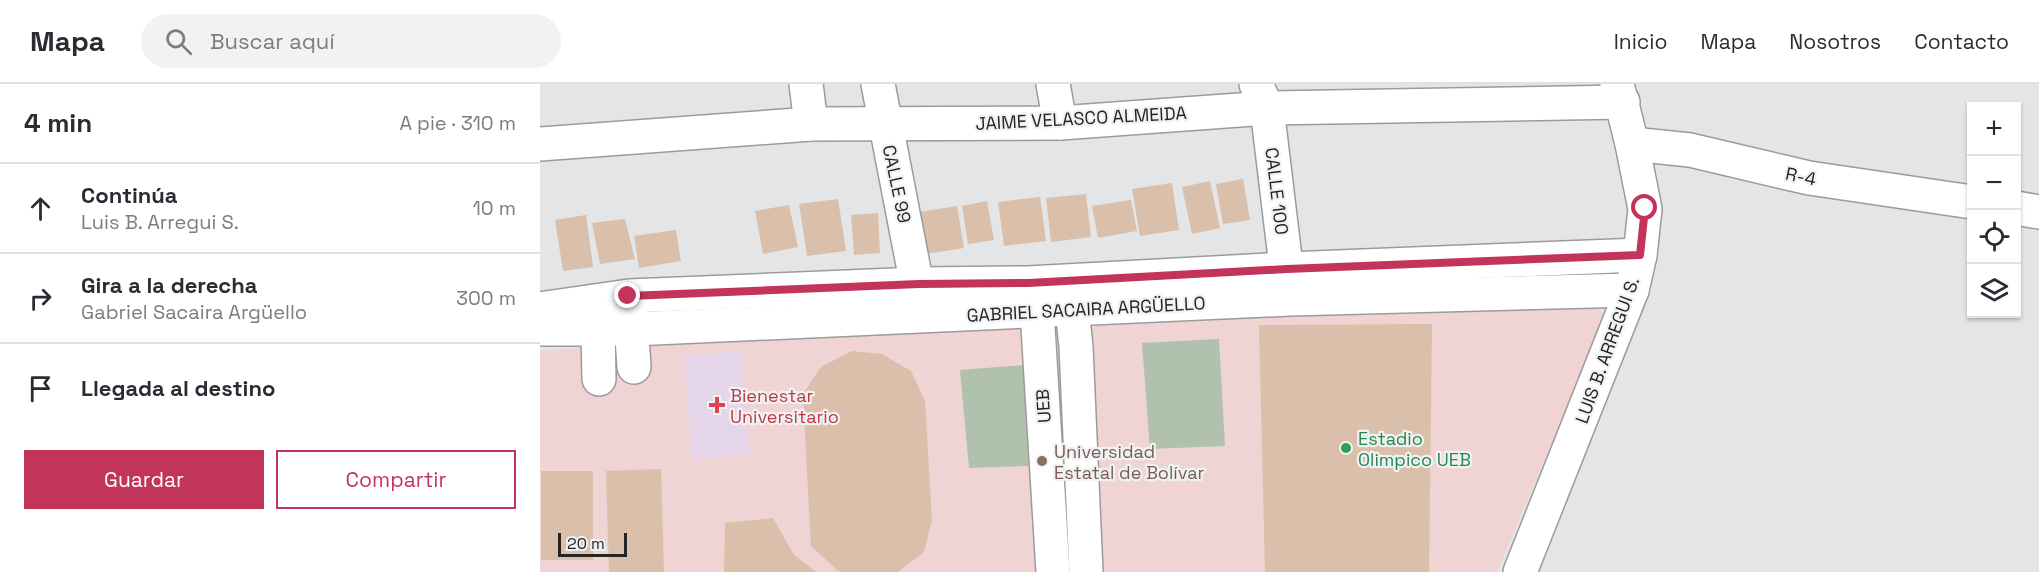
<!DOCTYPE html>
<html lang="es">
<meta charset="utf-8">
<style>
body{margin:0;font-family:"Space Grotesk",sans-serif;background:#f2f2f3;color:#2b2b33}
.controls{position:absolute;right:18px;top:18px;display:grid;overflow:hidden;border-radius:0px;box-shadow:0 2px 4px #0004}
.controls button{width:54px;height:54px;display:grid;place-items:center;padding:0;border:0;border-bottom:2px solid #e1e1e2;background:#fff;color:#2b2b33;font:30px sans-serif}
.scale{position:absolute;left:18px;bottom:15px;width:69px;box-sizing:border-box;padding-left:6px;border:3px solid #232424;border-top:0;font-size:16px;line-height:21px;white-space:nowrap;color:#232424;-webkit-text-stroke:4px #f1f2f4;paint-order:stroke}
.stop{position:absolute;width:18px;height:18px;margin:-14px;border:4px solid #c3345b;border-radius:50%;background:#fff}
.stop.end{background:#c3345b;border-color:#fff;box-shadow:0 2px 6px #0008}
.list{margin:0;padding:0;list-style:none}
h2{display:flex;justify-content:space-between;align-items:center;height:78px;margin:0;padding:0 24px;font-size:26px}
h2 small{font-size:20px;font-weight:400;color:#7c7c81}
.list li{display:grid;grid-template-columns:39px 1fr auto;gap:18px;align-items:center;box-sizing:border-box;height:90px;padding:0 24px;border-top:2px solid #e1e1e2}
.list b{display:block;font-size:22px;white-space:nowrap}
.list p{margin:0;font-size:20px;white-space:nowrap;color:#7c7c81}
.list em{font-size:20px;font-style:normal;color:#7c7c81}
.actions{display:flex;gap:12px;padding:18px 24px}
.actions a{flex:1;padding:14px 0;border:2px solid #c3345b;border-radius:0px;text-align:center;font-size:21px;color:#c3345b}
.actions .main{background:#c3345b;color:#fff}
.icon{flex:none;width:33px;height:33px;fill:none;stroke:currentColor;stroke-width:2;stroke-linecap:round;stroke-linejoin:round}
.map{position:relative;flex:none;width:1499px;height:488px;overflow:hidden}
header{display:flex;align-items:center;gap:36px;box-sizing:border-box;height:84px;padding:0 30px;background:#fff;border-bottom:2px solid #e1e1e2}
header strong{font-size:28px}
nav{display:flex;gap:33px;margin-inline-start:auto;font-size:21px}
.search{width:420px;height:54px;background:#f2f2f3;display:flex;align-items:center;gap:15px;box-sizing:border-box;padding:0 21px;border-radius:33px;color:#7c7c81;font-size:22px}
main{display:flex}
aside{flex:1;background:#fff}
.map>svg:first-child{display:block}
.education{fill:#efd4d3}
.medical{fill:#e4d5e8}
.green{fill:#b0c1ae}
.building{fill:#dabfaa}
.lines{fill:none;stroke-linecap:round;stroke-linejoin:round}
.minor-casing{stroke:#9b9b9d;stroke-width:36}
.minor{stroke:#fff;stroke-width:33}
.route{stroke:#c3345b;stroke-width:8}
.health-dot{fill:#e0444e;stroke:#f1f2f4;stroke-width:2}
.leisure-dot{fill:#2e9e5b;stroke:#f1f2f4;stroke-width:2}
.education-dot{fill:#8d6e63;stroke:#f1f2f4;stroke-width:2}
.labels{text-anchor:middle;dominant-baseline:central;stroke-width:4.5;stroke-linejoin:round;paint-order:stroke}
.street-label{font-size:18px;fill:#232424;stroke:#f1f2f4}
.health-label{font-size:18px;fill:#be3a42;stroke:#f1f2f4;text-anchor:start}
.leisure-label{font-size:18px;fill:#27864d;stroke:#f1f2f4;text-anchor:start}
.education-label{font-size:18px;fill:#785e54;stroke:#f1f2f4;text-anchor:start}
</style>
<header>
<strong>Mapa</strong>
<div class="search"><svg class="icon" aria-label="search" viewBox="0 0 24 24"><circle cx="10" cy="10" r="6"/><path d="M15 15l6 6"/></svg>Buscar aquí</div>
<nav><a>Inicio</a><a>Mapa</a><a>Nosotros</a><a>Contacto</a></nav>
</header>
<main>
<aside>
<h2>4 min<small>A pie · 310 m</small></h2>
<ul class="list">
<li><svg class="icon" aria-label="ahead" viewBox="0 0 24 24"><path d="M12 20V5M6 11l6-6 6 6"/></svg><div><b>Continúa</b><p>Luis B. Arregui S.</p></div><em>10 m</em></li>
<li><svg class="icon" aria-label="right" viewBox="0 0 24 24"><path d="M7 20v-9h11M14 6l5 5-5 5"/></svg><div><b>Gira a la derecha</b><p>Gabriel Sacaira Argüello</p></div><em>300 m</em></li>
<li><svg class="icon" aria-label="arrive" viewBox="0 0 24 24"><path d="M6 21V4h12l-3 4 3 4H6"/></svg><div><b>Llegada al destino</b></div></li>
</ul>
<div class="actions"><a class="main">Guardar</a><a>Compartir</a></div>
</aside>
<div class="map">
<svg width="1499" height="488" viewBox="0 0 1499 488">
<rect width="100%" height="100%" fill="#e4e5e6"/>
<!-- education -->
<polygon class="education" points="1053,222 1066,231 957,488 0,488 0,267 119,257 826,223"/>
<!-- medical -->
<polygon class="medical" points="202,267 209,371 151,375 145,271"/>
<!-- green -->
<g class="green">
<polygon points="679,255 685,362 610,365 602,259"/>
<polygon points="486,281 488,382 429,384 420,286"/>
</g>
<!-- building -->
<g class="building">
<polygon points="703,95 710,136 683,140 676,100"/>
<polygon points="670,97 680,144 652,150 642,103"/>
<polygon points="632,99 639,146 600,152 592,105"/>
<polygon points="546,110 551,153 511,158 506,114"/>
<polygon points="500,113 506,157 464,162 458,118"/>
<polygon points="298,115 306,167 267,172 259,120"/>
<polygon points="591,116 597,147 558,154 552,122"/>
<polygon points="447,117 454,156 428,160 422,122"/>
<polygon points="249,121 258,163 223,170 215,127"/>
<polygon points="417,122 424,164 385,170 379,128"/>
<polygon points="338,129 340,169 314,171 311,131"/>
<polygon points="46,131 53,183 23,187 15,136"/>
<polygon points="85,135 95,175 60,180 52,139"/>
<polygon points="136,146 141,177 99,184 94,152"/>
<polygon points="892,240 889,488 725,488 719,241"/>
<polygon points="312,267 342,270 371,287 385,317 392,436 384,468 358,488 302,488 298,487 271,462 263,310 281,283"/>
<polygon points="121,385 124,488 69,488 66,387"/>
<rect x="1" y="387" width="52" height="89"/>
<polygon points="233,434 254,471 276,488 184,488 185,439"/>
</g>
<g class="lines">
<defs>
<g id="minor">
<polyline points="266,0 271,40"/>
<polyline points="338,0 381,222"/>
<polyline points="513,0 520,39"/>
<polyline points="716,0 727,24 749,207"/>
<polyline points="0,60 271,40 520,39 727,24 1083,18"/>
<polyline points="1092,60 1150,66 1269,94 1432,118"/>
<polyline points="1476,124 1499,128"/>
<polyline points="530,205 536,263 546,488"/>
<polyline points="489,207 498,243 513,488"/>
<polyline points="90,223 94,283"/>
<polyline points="0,225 89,212 379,200 488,199 748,185 1100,171"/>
<polyline points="0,245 93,245 750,215 1092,206"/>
<polyline points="58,245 59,295"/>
<polyline points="980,488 1092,206 1100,171 1105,125 1092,60 1077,0"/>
</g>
</defs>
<!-- minor casing -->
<use href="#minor" class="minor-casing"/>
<!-- minor -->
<use href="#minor" class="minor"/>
</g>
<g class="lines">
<!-- route -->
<polyline class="route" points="88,212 379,200 488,199 747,185 1100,171 1105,124"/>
</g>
<!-- markers -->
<path class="health-dot" d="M174 312h6v6h6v6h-6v6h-6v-6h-6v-6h6z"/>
<circle class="leisure-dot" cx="806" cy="364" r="6"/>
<circle class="education-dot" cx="502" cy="377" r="6"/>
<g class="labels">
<!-- street labels -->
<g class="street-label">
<text transform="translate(541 34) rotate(-3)">JAIME VELASCO ALMEIDA</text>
<text transform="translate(1261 92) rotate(12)">R-4</text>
<text transform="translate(357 100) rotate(78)">CALLE 99</text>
<text transform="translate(737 107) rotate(83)">CALLE 100</text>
<text transform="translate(546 225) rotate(-3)">GABRIEL SACAIRA ARGÜELLO</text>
<text transform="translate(1067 266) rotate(-70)">LUIS B. ARREGUI S.</text>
<text transform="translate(503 322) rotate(-94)">UEB</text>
</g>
<!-- health labels -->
<g class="health-label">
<text x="190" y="311">Bienestar<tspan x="190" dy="21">Universitario</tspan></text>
</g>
<!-- leisure labels -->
<g class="leisure-label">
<text x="818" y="354">Estadio<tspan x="818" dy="21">Olimpico UEB</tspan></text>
</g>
<!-- education labels -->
<g class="education-label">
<text x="514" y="367">Universidad<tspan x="514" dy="21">Estatal de Bolívar</tspan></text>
</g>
</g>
</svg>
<div class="controls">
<button>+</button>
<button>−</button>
<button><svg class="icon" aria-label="locate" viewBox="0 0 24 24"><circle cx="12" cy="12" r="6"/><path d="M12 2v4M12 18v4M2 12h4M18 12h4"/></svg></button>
<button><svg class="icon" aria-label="layers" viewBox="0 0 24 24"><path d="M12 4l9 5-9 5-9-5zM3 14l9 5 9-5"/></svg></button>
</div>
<div class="scale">20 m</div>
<div class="stop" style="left:1105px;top:124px"></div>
<div class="stop end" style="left:88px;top:212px"></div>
</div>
</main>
